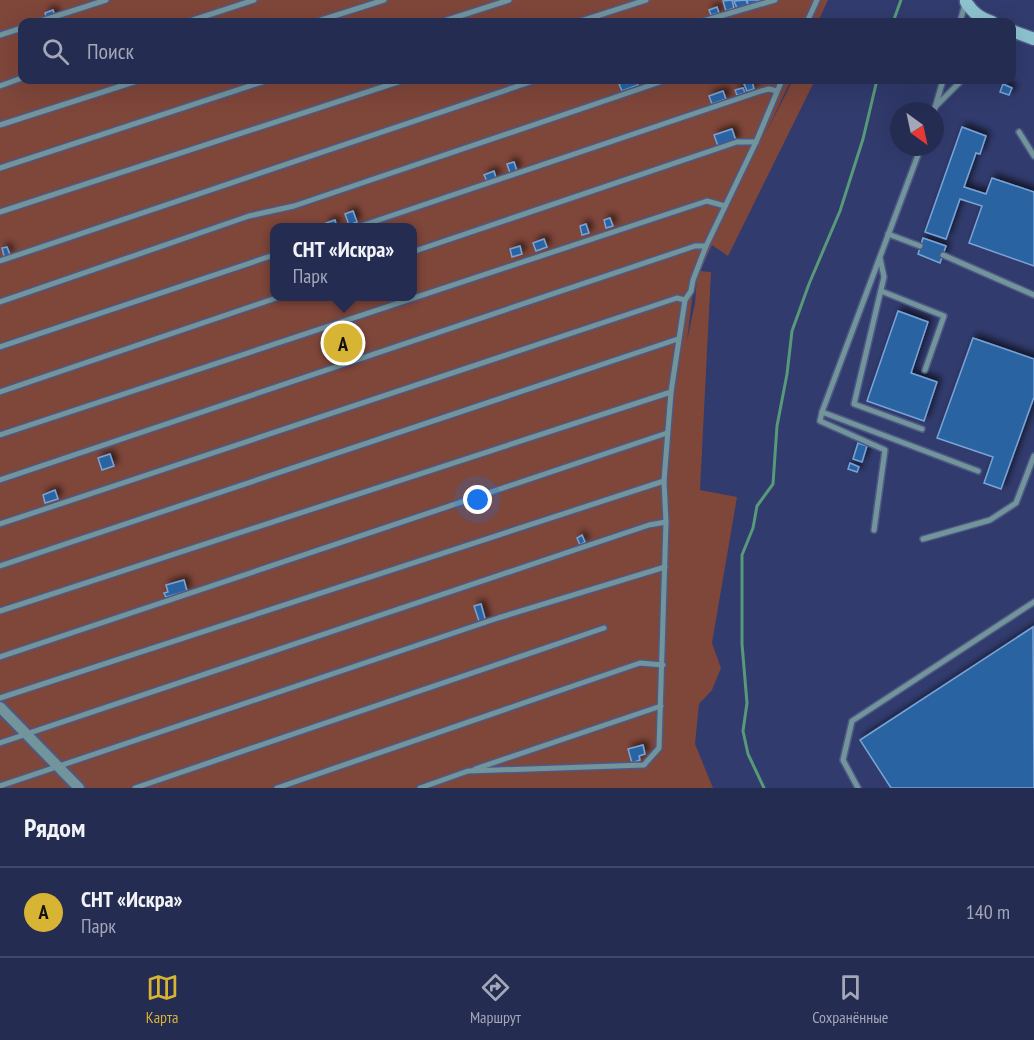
<!DOCTYPE html>
<html lang="ru">
<meta charset="utf-8">
<style>
body{margin:0;font-family:"PT Sans Narrow",sans-serif;background:#2d3459;color:#f1f3f6}
.compass{position:absolute;left:890px;top:102px;width:54px;height:54px;border-radius:50%;background:#252c52;box-shadow:0 6px 24px #0002;rotate:147deg}
.you{position:absolute;left:478px;top:500px;width:21px;height:21px;margin:-15px;border:4px solid #fff;border-radius:50%;background:#1a73e8;box-shadow:0 0 0 9px #1a73e833}
.badge{display:grid;place-items:center;width:39px;height:39px;border-radius:50%;background:#d7b434;color:#111;font-size:20px;font-weight:700}
.pin{position:absolute;translate:-50% -50%;border:3px solid #fff;box-shadow:0 2px 6px #0006}
.popup{position:absolute;left:270px;top:223px;width:147px;height:78px;box-sizing:border-box;display:grid;place-content:center;border-radius:12px;background:#252c52;filter:drop-shadow(0 2px 4px #0005);font-size:20px;white-space:nowrap;color:#a3a7b8}
.popup b{font-size:22px;color:#f1f3f6}
.popup::after{content:'';position:absolute;left:50%;top:100%;margin-left:-12px;border:12px solid transparent;border-top-color:#252c52}
.list{margin:0;padding:0;list-style:none}
h2{display:flex;justify-content:space-between;align-items:center;height:78px;margin:0;padding:0 24px;font-size:26px}
h2 small{font-size:20px;font-weight:400;color:#a3a7b8}
.list li{display:grid;grid-template-columns:39px 1fr auto;gap:18px;align-items:center;box-sizing:border-box;height:90px;padding:0 24px;border-top:2px solid #424869}
.list b{display:block;font-size:22px;white-space:nowrap}
.list p{margin:0;font-size:20px;white-space:nowrap;color:#a3a7b8}
.list em{font-size:20px;font-style:normal;color:#a3a7b8}
.icon{flex:none;width:33px;height:33px;fill:none;stroke:currentColor;stroke-width:2;stroke-linecap:round;stroke-linejoin:round}
.map{position:relative;flex:none;width:1034px;height:788px;overflow:hidden}
.search{position:absolute;background:#252c52;box-shadow:0 6px 24px #0002;left:18px;right:18px;top:18px;height:66px;display:flex;align-items:center;gap:15px;box-sizing:border-box;padding:0 21px;border-radius:12px;color:#a3a7b8;font-size:22px}
.sheet{height:168px;background:#252c52}
nav{display:flex;justify-content:space-around;align-items:center;box-sizing:border-box;height:84px;border-top:2px solid #424869;background:#252c52;font-size:16px;color:#a3a7b8}
nav a{display:grid;justify-items:center;gap:3px}
nav .on{color:#d7b434}
.map>svg:first-child{display:block}
.green{fill:#7f463a;fill-rule:evenodd}
.lines{fill:none;stroke-linecap:round;stroke-linejoin:round}
.stream{stroke:#579a79;stroke-width:3}
.building{fill:#2963a2;stroke:#79a4d6;stroke-width:1.5;filter:url(#shadow)}
.lane-casing{stroke:#4f5884;stroke-width:8}
.street-casing{stroke:#4f5884;stroke-width:14}
.secondary-casing{stroke:#4f5884;stroke-width:15}
.lane{stroke:#72949b;stroke-width:5}
.street{stroke:#72949b;stroke-width:10}
.secondary{stroke:#8cc3cf;stroke-width:12}
</style>
<div class="map">
<svg width="1034" height="788" viewBox="0 0 1034 788">
<defs>
<filter id="shadow"><feDropShadow dx="4" dy="-4" stdDeviation="3" flood-color="#0009"/></filter>
</defs>
<rect width="100%" height="100%" fill="#313b6d"/>
<!-- green -->
<path class="green" d="M0,0H828L818,22H22V80H791L765,135L793,80H815L728,256L712,245L700,271L711,272L700,490L737,497L712,643L721,668L712,690L699,704L695,744L713,788H0ZM274,228H412V296H274ZM697,277L695,303L687,341L694,283Z"/>
<g class="lines">
<!-- stream -->
<g class="stream">
<polyline points="893,22 901,0"/>
<polyline points="764,788 748,754 743,731 747,703 742,644 742,555 753,528 757,506 773,484 777,426 787,374 792,331 809,284 840,211 863,139 877,80"/>
</g>
</g>
<!-- building -->
<g class="building">
<polygon points="732,0 734,8 726,11 723,1"/>
<polygon points="746,0 748,5 737,8 734,1"/>
<polygon points="747,0 760,0 760,1 748,5"/>
<polygon points="717,7 719,13 711,15 709,10"/>
<polygon points="53,10 56,19 48,22 45,13"/>
<polygon points="631,80 636,80 638,85 622,91 619,84"/>
<polygon points="752,81 754,89 747,91 744,84"/>
<polygon points="1003,84 1012,88 1009,95 1000,92"/>
<polygon points="743,88 745,93 737,95 735,90"/>
<polygon points="723,91 726,99 712,104 709,96"/>
<polygon points="962,127 986,136 980,154 976,153 964,187 986,194 992,178 1034,192 1034,266 969,243 982,206 960,199 946,239 925,232"/>
<polygon points="732,129 736,141 718,146 714,135"/>
<polygon points="514,162 517,171 510,173 507,164"/>
<polygon points="494,171 496,178 487,181 484,175"/>
<polygon points="353,211 357,222 349,225 345,214"/>
<polygon points="610,218 613,226 606,228 604,220"/>
<polygon points="335,220 337,228 327,228 326,223"/>
<polygon points="586,224 589,233 582,235 580,226"/>
<polygon points="923,238 946,246 940,263 918,254"/>
<polygon points="544,239 547,247 536,251 533,243"/>
<polygon points="520,246 522,254 512,257 510,249"/>
<polygon points="7,247 10,255 4,256 2,248"/>
<polygon points="898,311 928,322 911,373 937,382 924,421 867,401"/>
<polygon points="973,338 1034,359 1034,397 1001,489 984,483 993,457 937,438"/>
<polygon points="858,443 867,446 862,462 853,459"/>
<polygon points="110,454 114,466 102,470 98,458"/>
<polygon points="850,463 859,467 857,472 848,469"/>
<polygon points="55,490 58,499 45,503 43,495"/>
<polygon points="582,535 585,542 580,545 577,538"/>
<polygon points="184,580 187,591 166,597 164,593 168,592 166,585"/>
<polygon points="481,604 486,622 480,624 474,606"/>
<polygon points="1033,627 1034,788 891,788 860,740"/>
<polygon points="643,745 645,754 639,756 640,760 632,763 628,749"/>
</g>
<g class="lines">
<defs>
<g id="lane">
<polyline points="38,22 106,0"/>
<polyline points="187,22 254,0"/>
<polyline points="315,22 384,0"/>
<polyline points="441,22 509,0"/>
<polyline points="578,22 646,0"/>
<polyline points="700,22 775,0"/>
<polyline points="807,22 817,0"/>
<polyline points="960,22 965,4"/>
<polyline points="0,35 22,28"/>
<polyline points="0,86 22,78"/>
<polyline points="935,107 962,80"/>
<polyline points="934,111 943,80"/>
<polyline points="0,125 140,80"/>
<polyline points="1019,132 1034,156"/>
<polyline points="0,168 268,80"/>
<polyline points="0,212 404,80"/>
<polyline points="355,228 761,91 769,89 777,91"/>
<polyline points="888,234 920,246"/>
<polyline points="412,252 737,142 756,142"/>
<polyline points="943,255 1034,295"/>
<polyline points="880,258 884,277 854,404 922,429"/>
<polyline points="0,261 536,80"/>
<polyline points="881,291 944,316 925,370"/>
<polyline points="0,302 249,216 294,206 666,80"/>
<polyline points="0,347 274,255"/>
<polyline points="0,392 282,296"/>
<polyline points="822,412 978,471"/>
<polyline points="0,435 707,201 725,206"/>
<polyline points="0,480 695,246 706,246"/>
<polyline points="0,524 677,298 685,300"/>
<polyline points="874,530 885,450 820,421 822,412 921,147"/>
<polyline points="923,539 990,520 1016,503 1034,456"/>
<polyline points="0,566 678,339"/>
<polyline points="0,611 671,392"/>
<polyline points="0,657 667,433"/>
<polyline points="0,698 664,481"/>
<polyline points="0,743 649,525 666,522"/>
<polyline points="475,769 661,706"/>
<polyline points="0,786 498,618 665,567"/>
<polyline points="135,788 604,628"/>
<polyline points="277,788 640,663 663,665"/>
<polyline points="420,788 468,771 644,765 659,748 666,522 664,481 671,392 685,300 691,291 693,280 706,246 756,142 782,80"/>
<polyline points="858,788 843,760 852,721 1034,602"/>
</g>
<polyline id="street" points="0,707 79,788"/>
<g id="secondary">
<path d="M966,0V2C973,13 980,18 992,22"/>
<polyline points="1012,31 1034,39"/>
</g>
</defs>
<!-- lane casing -->
<use href="#lane" class="lane-casing"/>
<!-- street casing -->
<use href="#street" class="street-casing"/>
<!-- secondary casing -->
<use href="#secondary" class="secondary-casing"/>
<!-- lane -->
<use href="#lane" class="lane"/>
<!-- street -->
<use href="#street" class="street"/>
<!-- secondary -->
<use href="#secondary" class="secondary"/>
</g>
</svg>
<svg class="compass" viewBox="-18 -18 36 36"><path d="M0-13l5 13h-10z" fill="#e53935"/><path d="M0 13l5-13h-10z" fill="#a3a7b8"/></svg>
<div class="you"></div>
<div class="pin badge" style="left:343px;top:343px">A</div>
<div class="popup"><b>СНТ «Искра»</b>Парк</div>
<div class="search"><svg class="icon" aria-label="search" viewBox="0 0 24 24"><circle cx="10" cy="10" r="6"/><path d="M15 15l6 6"/></svg>Поиск</div>
</div>
<section class="sheet">
<h2>Рядом<small></small></h2>
<ul class="list">
<li><span class="badge">A</span><div><b>СНТ «Искра»</b><p>Парк</p></div><em>140 m</em></li>
</ul>
</section>
<nav>
<a class="on"><svg class="icon" aria-label="map" viewBox="0 0 24 24"><path d="M3 6l6-2 6 2 6-2v14l-6 2-6-2-6 2zM9 4v14M15 6v14"/></svg>Карта</a>
<a><svg class="icon" aria-label="directions" viewBox="0 0 24 24"><path d="M12 3l9 9-9 9-9-9zM9 14v-3h6M13 9l2 2-2 2"/></svg>Маршрут</a>
<a><svg class="icon" aria-label="saved" viewBox="0 0 24 24"><path d="M7 4h10v16l-5-4-5 4z"/></svg>Сохранённые</a>
</nav>
